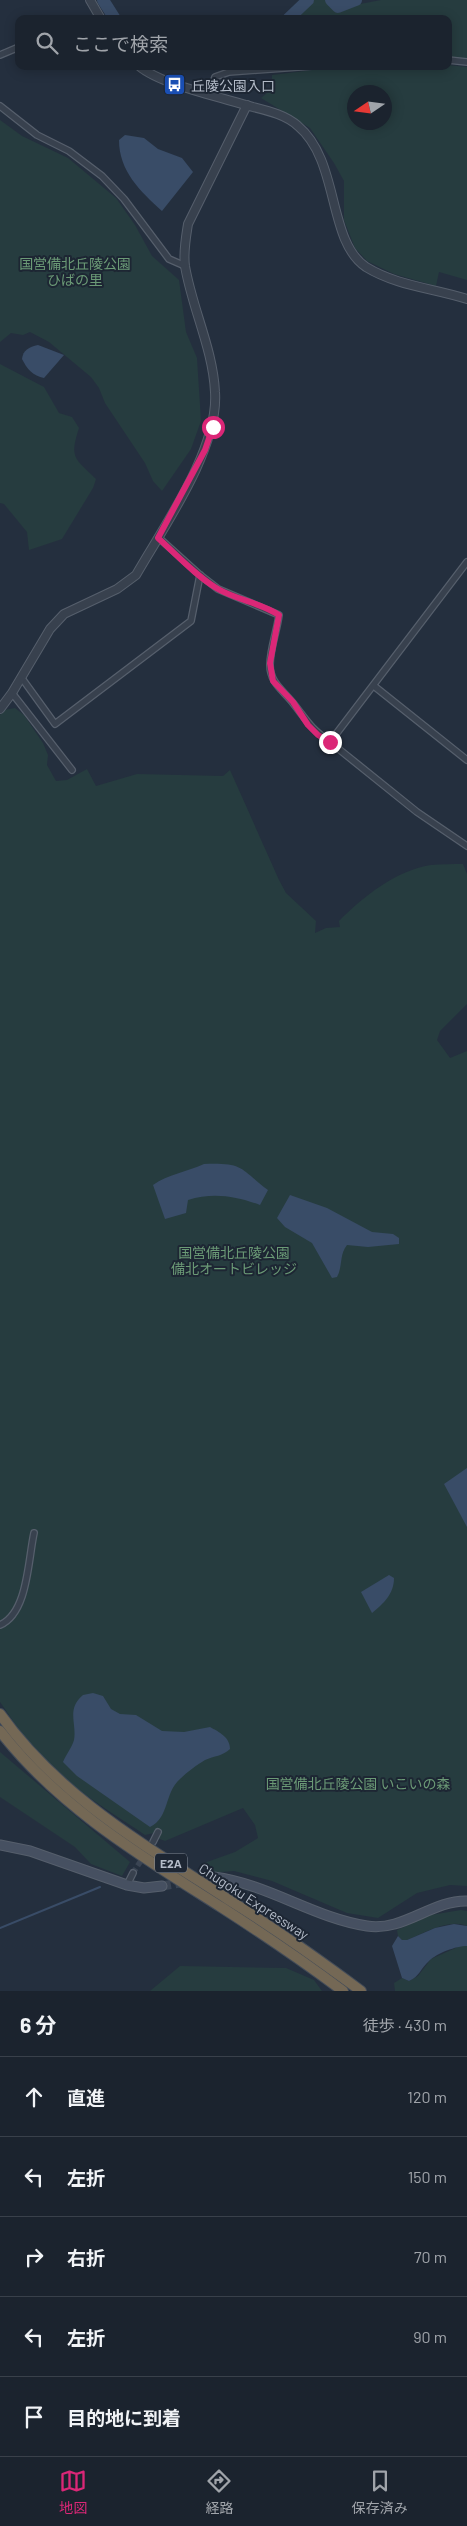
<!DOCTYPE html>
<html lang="ja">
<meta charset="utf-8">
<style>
body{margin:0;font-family:Barlow,"Noto Sans JP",sans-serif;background:#282f3a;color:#f1f3f6}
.compass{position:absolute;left:347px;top:85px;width:45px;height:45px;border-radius:50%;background:#1b232e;box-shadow:0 2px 12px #0003;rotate:257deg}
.stop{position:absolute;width:15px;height:15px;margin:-11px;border:4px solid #db2777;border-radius:50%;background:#fff}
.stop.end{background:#db2777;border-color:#fff;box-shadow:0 1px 5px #0008}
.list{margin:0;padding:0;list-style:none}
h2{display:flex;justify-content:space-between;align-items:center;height:65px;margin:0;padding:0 20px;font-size:21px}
h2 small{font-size:16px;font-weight:400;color:#a0a4aa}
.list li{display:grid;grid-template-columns:32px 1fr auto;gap:15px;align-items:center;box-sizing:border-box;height:80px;padding:0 20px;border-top:1px solid #39404a}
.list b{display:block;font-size:19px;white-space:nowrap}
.list em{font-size:16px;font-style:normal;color:#a0a4aa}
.icon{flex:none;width:28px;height:28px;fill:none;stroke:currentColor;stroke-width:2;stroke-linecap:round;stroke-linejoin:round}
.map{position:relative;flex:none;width:467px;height:1991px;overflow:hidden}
.search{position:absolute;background:#1b232e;box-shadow:0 2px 12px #0003;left:15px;right:15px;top:15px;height:55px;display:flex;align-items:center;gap:12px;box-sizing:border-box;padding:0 18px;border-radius:10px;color:#a0a4aa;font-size:19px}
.sheet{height:465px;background:#1b232e}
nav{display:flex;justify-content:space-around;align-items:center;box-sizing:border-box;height:70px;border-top:1px solid #39404a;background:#1b232e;font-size:14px;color:#a0a4aa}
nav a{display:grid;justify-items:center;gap:2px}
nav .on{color:#db2777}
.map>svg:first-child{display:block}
.green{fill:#263c3f;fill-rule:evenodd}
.water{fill:#394c67}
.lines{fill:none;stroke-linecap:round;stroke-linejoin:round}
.stream{stroke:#394c67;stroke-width:2}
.river{stroke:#394c67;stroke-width:12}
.minor-tunnel{stroke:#3a4453;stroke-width:5.5;stroke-dasharray:5.5 3;stroke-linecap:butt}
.secondary-tunnel{stroke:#3a4453;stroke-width:9;stroke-dasharray:9 4.5;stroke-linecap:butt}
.minor-casing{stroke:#565f6c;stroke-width:8}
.tertiary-casing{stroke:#565f6c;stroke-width:10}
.secondary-casing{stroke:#565f6c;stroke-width:11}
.motorway-casing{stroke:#434c59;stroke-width:12}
.minor{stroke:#38414e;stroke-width:5.5}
.tertiary{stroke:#38414e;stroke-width:8}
.secondary{stroke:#465061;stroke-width:9}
.motorway{stroke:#746855;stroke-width:10}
.route{stroke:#db2777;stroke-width:6}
.labels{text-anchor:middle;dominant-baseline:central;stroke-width:4;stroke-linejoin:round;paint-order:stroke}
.shield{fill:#1d2633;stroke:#878f9c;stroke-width:1}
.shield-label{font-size:12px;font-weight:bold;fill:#b4bcc9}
.poi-label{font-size:14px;fill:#b4bcc9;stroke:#1d2633;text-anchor:start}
.park-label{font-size:14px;fill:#6b9a76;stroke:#1d2633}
.street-label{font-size:14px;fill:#b4bcc9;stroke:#1d2633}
</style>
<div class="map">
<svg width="467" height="1991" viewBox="0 0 467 1991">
<rect width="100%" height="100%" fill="#242f3e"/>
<!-- green -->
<g class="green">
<polygon points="307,0 329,0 339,8 381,0 467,0 467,59 448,57 448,19 294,19"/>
<path d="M448,65L467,67V280L439,272L436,286L394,274L367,261L355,248L344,220V181L334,163L310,128L261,98L272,89V75L345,66ZM354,92H384V122H354Z"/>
<polygon points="0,120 22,136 68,158 116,198 135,225 152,256 179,280 186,332 197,358 201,421 191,449 162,491 153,481 145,463 105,403 99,388 91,377 49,342 30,332 23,335 11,333 0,342"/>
<path d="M0,364L44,387L59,413L72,417L79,428C69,459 75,458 96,479L93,488L62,539L29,550L27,532L4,504L0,503Z"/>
<path d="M15,708L24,715L43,743L48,755L47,765L56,781L67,780L87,769L96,786L137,774L223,776L230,770L279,880L286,893L316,921L315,933L326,928L340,927L339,921C364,896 395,871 431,865C442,864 453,864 463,864L467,874V1004L440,1031L437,1040L450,1058L467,1051V1886L450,1885L417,1893L378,1918L347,1913L272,1881L234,1871L208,1873L204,1863L235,1852L258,1838L255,1825L243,1808L165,1841L157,1838L154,1833L145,1835C108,1810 69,1787 39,1754C23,1738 13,1720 0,1702V715L4,710Z"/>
<polygon points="0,1752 130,1862 122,1876 91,1864 75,1847 0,1797"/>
<path d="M461,1910L467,1911V1926C449,1918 424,1933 407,1940H402L398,1936L397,1930L431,1915Z"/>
<polygon points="460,1946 467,1946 467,1991 395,1991 394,1983 402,1978 409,1981 418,1976 431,1959"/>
<polygon points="180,1966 286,1968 314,1980 322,1991 150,1991"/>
</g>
<!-- water -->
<g class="water">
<path d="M125,135L144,138L158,149L182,158L193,172L162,211C140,191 119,171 119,140Z"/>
<path d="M38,345L64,355L44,378C33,376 27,369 22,359C23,350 29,347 38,345Z"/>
<path d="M204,1164C244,1163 238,1167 268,1190L260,1205C236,1196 213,1192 188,1200L186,1213L165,1219L153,1185C168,1174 187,1172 204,1164Z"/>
<path d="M290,1195L327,1208L372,1232L393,1234L399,1238V1244L368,1247L347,1245C339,1255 343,1266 337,1277L332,1278L312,1243L285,1227L277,1218Z"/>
<polygon points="467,1468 467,1527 444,1484"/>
<path d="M389,1575L394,1578C394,1594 383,1604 372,1613L361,1592Z"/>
<path d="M93,1693L103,1696L111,1709L120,1714L136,1715L162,1731L184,1732L210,1727C219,1732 230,1737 230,1749C223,1756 214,1756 205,1760C197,1765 187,1772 180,1779C164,1793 170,1817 150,1827L77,1776L63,1762C66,1755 72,1747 74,1740C77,1724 66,1709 83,1695Z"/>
<path d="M454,1924L467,1926V1946C456,1946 437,1953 429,1961C421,1968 419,1977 409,1981L402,1978L392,1946L398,1936L402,1940H407L435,1928Z"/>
</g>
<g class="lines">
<!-- stream -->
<polyline class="stream" points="0,1928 100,1887"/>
<!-- river -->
<g class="river">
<polyline points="103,0 115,19"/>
<polyline points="331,0 338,7 356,0"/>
<polyline points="288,19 308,0"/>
</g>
<!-- minor-tunnel -->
<polyline class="minor-tunnel" points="133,1873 144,1856"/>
<!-- secondary-tunnel -->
<polyline class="secondary-tunnel" points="162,1886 214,1877"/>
<defs>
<g id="minor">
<polyline points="0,55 19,47"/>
<polyline points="448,60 467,62"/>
<polyline points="209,94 215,77 229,72 312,66"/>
<polyline points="0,106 37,135 69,151 102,176 124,199 169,259 185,266"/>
<path d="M158,537L200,575L218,589L279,615C277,631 270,649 270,665C270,683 283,690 293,703C308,722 310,728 330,742L417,812L467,846"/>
<polyline points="21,677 55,724 191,621 200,575"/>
<polyline points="374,686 467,760"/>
<polyline points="12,693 72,770"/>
<polyline points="330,742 467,562"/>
<path d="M0,1625C28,1613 28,1560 34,1533"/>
<polyline points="153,1842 158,1832"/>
<polyline points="127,1885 133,1873"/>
</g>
<g id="tertiary">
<polyline points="90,0 101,19"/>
<path d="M139,66C161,85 224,98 253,107C269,111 286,115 298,126C340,161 327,241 366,267C397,286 433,288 467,299"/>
<path d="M0,709L12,693L50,629L64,614L117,589L136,575C164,526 219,449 215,392C213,349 192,308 185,266C183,252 186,237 188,224L247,105"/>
</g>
<g id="secondary">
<polyline points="0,1845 30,1851 127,1885 144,1888 162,1886"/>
<path d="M214,1877C268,1884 314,1918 367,1926C403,1932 432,1900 467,1901"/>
</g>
<g id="motorway">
<path d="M0,1714C59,1797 146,1846 229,1900C274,1928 318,1959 361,1991"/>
<path d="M0,1731C59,1807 141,1856 221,1907C263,1934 303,1961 343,1991"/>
</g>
</defs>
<!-- minor casing -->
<use href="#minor" class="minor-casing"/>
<!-- tertiary casing -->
<use href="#tertiary" class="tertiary-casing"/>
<!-- secondary casing -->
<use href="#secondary" class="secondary-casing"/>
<!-- motorway casing -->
<use href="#motorway" class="motorway-casing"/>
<!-- minor -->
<use href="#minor" class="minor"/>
<!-- tertiary -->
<use href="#tertiary" class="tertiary"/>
<!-- secondary -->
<use href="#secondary" class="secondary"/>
<!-- motorway -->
<use href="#motorway" class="motorway"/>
</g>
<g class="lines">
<!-- route -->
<path class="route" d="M213,427L205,450L158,538C177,555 196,576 218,589C237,600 261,603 279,615L270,663L273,681L293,702L308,725L318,735L330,742"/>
</g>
<!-- icons -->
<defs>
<symbol id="bus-square" viewBox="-11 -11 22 22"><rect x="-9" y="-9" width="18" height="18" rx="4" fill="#1a4fb4" stroke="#1d2633"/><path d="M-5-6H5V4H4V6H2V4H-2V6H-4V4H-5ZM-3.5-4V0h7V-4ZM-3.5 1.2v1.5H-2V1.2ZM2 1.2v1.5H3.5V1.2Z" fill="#fff"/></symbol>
</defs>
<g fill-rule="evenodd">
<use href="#bus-square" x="162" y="72" width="25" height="25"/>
</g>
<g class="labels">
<!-- shield labels -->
<rect class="shield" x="155" y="1853.5" width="32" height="19" rx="4"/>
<g class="shield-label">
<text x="171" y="1863">E2A</text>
</g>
<!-- poi labels -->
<g class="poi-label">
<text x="191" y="85">丘陵公園入口</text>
</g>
<!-- park labels -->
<g class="park-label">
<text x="75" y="263">国営備北丘陵公園<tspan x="75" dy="16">ひばの里</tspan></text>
<text x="234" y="1252">国営備北丘陵公園<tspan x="234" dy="16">備北オートビレッジ</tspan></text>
<text x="358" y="1783">国営備北丘陵公園 いこいの森</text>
</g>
<!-- street labels -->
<g class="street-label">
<text transform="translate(254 1901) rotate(33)">Chugoku Expressway</text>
</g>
</g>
</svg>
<svg class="compass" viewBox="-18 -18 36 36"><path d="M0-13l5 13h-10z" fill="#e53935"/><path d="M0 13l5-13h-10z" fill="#a0a4aa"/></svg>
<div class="stop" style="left:213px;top:427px"></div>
<div class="stop end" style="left:330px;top:742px"></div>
<div class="search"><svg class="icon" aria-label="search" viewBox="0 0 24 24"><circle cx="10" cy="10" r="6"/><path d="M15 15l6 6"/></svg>ここで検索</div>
</div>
<section class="sheet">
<h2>6 分<small>徒歩 · 430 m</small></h2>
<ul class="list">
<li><svg class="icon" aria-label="ahead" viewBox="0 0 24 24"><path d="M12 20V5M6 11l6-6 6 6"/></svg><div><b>直進</b></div><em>120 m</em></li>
<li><svg class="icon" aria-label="left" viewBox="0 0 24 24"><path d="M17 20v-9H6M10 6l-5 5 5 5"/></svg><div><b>左折</b></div><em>150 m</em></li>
<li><svg class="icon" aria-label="right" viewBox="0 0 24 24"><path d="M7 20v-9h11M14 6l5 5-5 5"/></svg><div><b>右折</b></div><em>70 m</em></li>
<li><svg class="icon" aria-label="left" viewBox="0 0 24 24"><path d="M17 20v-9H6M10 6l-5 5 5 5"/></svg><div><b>左折</b></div><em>90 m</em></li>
<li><svg class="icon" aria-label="arrive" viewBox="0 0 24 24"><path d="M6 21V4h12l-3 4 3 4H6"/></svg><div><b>目的地に到着</b></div></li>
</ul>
</section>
<nav>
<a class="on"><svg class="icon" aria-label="map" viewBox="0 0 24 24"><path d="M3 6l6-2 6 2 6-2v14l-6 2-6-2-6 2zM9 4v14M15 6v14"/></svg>地図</a>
<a><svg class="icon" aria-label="directions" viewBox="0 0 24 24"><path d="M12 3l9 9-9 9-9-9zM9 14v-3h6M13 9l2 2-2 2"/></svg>経路</a>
<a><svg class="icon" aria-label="saved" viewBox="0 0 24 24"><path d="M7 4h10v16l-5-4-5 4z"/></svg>保存済み</a>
</nav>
